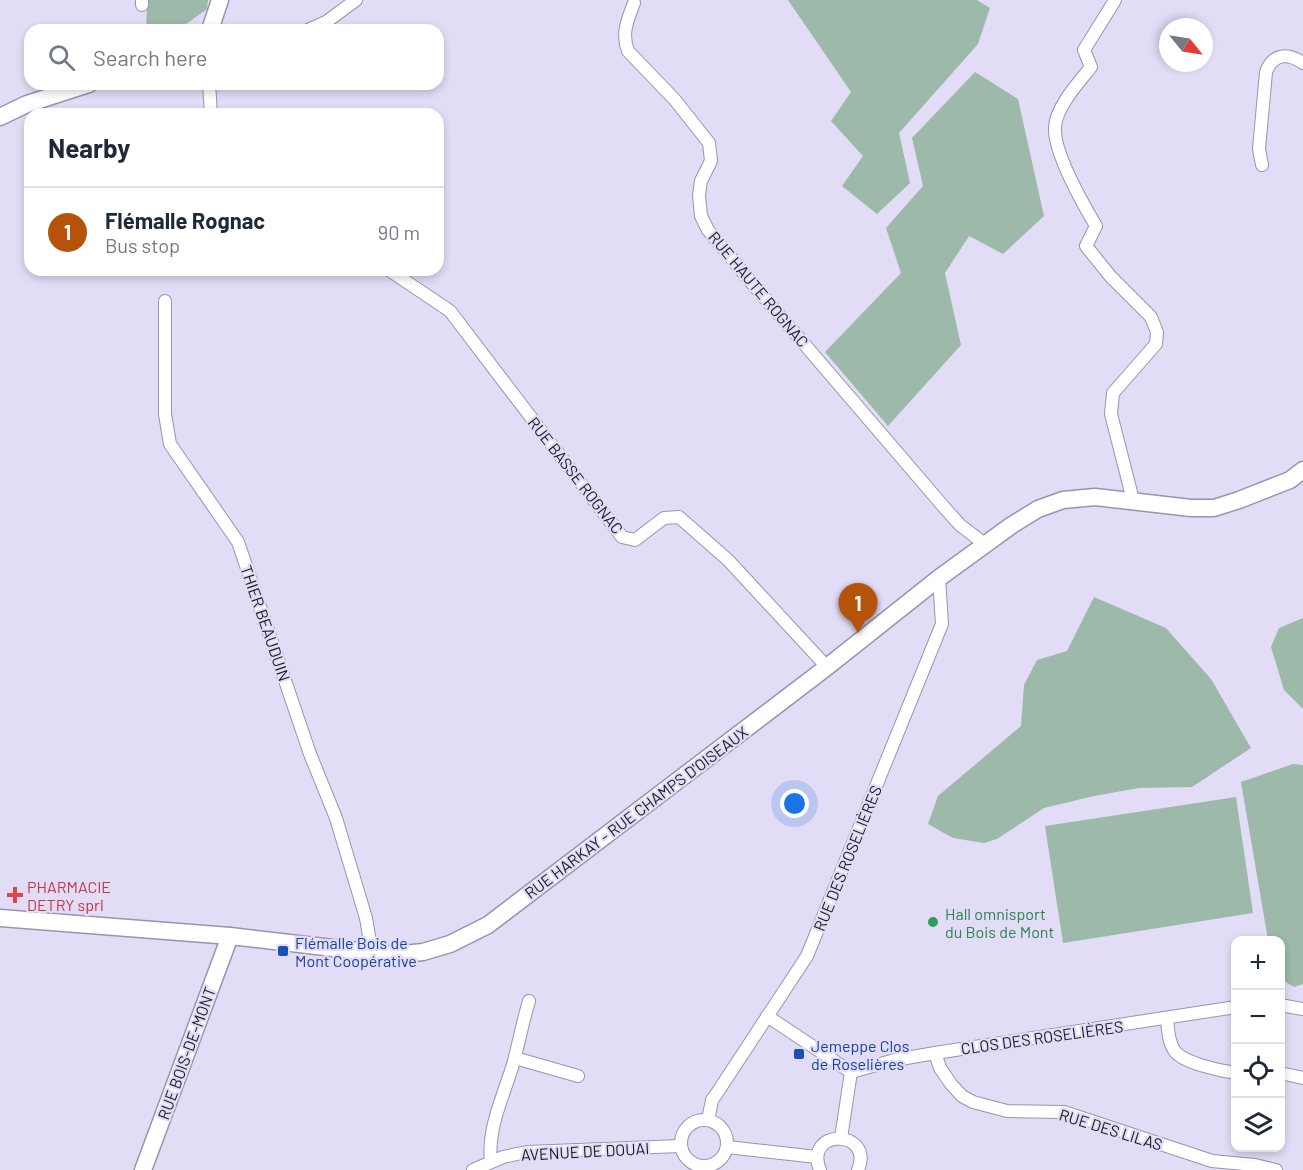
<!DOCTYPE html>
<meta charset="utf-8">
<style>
body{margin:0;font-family:Barlow,sans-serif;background:#f6f6f7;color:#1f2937}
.controls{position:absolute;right:18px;bottom:18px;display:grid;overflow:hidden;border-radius:12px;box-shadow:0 3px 9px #0003}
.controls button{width:54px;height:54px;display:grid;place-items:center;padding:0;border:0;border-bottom:2px solid #e0e1e3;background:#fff;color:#1f2937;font:30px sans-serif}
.compass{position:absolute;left:1159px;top:18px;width:54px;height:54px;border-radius:50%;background:#fff;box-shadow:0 3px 9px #0003;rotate:120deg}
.you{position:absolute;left:795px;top:804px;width:21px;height:21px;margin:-15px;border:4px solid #fff;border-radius:50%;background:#1a73e8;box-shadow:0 0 0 9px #1a73e833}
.badge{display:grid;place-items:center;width:39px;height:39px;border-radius:50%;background:#b45309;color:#fff;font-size:20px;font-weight:700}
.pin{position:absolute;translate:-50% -50px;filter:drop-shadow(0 2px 3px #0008)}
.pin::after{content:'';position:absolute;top:32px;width:21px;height:18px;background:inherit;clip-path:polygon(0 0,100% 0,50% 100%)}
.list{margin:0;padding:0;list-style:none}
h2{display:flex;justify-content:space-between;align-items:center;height:78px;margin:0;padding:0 24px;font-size:26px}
h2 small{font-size:20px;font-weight:400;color:#747a83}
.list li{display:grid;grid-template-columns:39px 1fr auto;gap:18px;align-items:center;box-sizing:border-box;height:90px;padding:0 24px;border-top:2px solid #e0e1e3}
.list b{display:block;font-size:22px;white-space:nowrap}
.list p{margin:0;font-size:20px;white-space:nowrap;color:#747a83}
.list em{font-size:20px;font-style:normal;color:#747a83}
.icon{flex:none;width:33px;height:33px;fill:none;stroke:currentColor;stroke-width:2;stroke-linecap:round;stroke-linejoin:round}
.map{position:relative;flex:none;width:1303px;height:1170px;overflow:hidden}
.search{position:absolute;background:#fff;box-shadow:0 3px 9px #0003;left:24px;top:24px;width:420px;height:66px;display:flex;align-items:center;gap:15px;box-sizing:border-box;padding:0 21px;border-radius:18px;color:#747a83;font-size:22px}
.panel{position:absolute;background:#fff;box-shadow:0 3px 9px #0003;left:24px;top:108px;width:420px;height:168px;border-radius:18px}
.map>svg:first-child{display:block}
.green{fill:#9db9a9}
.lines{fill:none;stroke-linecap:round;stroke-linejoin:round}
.street-casing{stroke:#9a93ac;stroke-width:14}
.secondary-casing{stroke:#9a93ac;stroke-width:19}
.street{stroke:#fff;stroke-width:12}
.secondary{stroke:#fff;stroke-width:16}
.health-dot{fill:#e0444e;stroke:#e3dcf6;stroke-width:2}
.leisure-dot{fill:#2e9e5b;stroke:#e3dcf6;stroke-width:2}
.transit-dot{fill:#1a4fb4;stroke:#e3dcf6;stroke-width:2}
.labels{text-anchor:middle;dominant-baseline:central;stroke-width:4.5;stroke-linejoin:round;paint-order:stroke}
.street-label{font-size:16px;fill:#1a1821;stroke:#e3dcf6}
.health-label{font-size:16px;fill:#be3a42;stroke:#e3dcf6;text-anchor:start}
.leisure-label{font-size:16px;fill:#27864d;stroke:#e3dcf6;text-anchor:start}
.transit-label{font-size:16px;fill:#164399;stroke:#e3dcf6;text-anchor:start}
</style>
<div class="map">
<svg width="1303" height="1170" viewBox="0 0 1303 1170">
<rect width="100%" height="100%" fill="#e3dcf6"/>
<!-- green -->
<g class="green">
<polygon points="148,0 208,0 207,9 178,30 149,30 146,22"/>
<polygon points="788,0 977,0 990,8 978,44 899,133 910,183 877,214 842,186 863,156 831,121 851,92"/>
<polygon points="975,72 1018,99 1044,216 1003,254 969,236 945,273 961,345 888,426 825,352 901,273 886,228 923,186 912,138"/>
<polygon points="1094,597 1166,628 1211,679 1251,748 1192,787 1139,788 1094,796 1044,808 997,839 984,843 953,838 928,824 938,796 1021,726 1024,685 1037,660 1067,651"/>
<polygon points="1303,618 1303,709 1284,690 1271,647 1279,628"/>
<polygon points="1293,764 1303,765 1303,984 1294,987 1281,979 1280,940 1268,940 1241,782"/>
<polygon points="1236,797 1253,913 1063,943 1045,826"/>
</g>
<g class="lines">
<defs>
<g id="street">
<path d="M1115,0L1084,50L1091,67C1079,82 1056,107 1055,127C1053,152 1083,204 1096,226L1086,246L1111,277L1151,317L1157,332L1156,344L1113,393L1111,414L1133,500"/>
<path d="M634,3C628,19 621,33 628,51L675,100L709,143L711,161L701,181L699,195L701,216L708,230L751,282L943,506L960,525L986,545"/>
<polyline points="142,5 142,0"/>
<polyline points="308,30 326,22 356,0"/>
<polyline points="209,84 211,114"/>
<path d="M1262,165L1259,149L1266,72C1273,53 1288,53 1303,63"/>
<polyline points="389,270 450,311 622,537 635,540 664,518 679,517 728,560 827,667"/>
<polyline points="165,301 165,414 170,444 238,542 310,754 336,818 366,918 372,954"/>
<polyline points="1280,1005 1303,1009"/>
<polyline points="767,1016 851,1072 841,1138"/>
<path d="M1167,1018C1168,1029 1168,1041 1174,1050C1182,1063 1221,1071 1236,1073"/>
<polyline points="935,1053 940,1068 951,1084 962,1096 973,1102 1007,1111 1064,1112 1212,1161 1255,1165 1276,1170"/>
<polyline points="515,1058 578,1076"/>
<polyline points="851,1072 895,1060 935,1053 1236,1007"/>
<polyline points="1280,1073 1303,1078"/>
<circle cx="704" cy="1143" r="23"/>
<polyline points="708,1120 712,1100 717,1093 807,956 942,624 939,578"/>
<polyline points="727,1147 817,1157"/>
<path d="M491,1161C487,1127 505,1093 514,1061C519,1041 523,1021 529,1001"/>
<polyline points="473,1170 503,1157 527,1152 680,1146"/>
<path d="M820,1170C803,1128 875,1129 858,1170"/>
</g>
<g id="secondary">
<polyline points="210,30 220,0"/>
<polyline points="0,117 27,104 89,84"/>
<polyline points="0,918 230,936 393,955 423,952 450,944 488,925 827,667 939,578 1012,525 1038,509 1063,500 1095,497 1191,508 1214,508 1239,500 1290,480 1303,470"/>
<polyline points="143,1170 230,936"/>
</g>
</defs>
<!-- street casing -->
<use href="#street" class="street-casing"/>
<!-- secondary casing -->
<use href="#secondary" class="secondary-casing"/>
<!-- street -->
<use href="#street" class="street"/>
<!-- secondary -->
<use href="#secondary" class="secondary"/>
</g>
<!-- markers -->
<path class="health-dot" d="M12 886h6v6h6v6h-6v6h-6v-6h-6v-6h6z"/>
<circle class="leisure-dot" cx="933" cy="922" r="6"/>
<g class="transit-dot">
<rect x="277" y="945" width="12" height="12" rx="3"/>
<rect x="793" y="1048" width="12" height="12" rx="3"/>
</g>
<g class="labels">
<!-- street labels -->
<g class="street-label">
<text transform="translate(759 289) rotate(50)">RUE HAUTE ROGNAC</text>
<text transform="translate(576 475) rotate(52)">RUE BASSE ROGNAC</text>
<text transform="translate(266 623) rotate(71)">THIER BEAUDUIN</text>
<text transform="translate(636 812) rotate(-37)">RUE HARKAY - RUE CHAMPS D'OISEAUX</text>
<text transform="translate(847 858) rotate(-68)">RUE DES ROSELIÈRES</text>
<text transform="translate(1042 1037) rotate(-8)">CLOS DES ROSELIÈRES</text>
<text transform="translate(186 1053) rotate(-70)">RUE BOIS-DE-MONT</text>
<text transform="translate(1111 1129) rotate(17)">RUE DES LILAS</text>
<text transform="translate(585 1151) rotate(-3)">AVENUE DE DOUAI</text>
</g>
<!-- health labels -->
<g class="health-label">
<text x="27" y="886">PHARMACIE<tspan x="27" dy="18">DETRY sprl</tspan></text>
</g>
<!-- leisure labels -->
<g class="leisure-label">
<text x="945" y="913">Hall omnisport<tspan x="945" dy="18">du Bois de Mont</tspan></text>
</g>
<!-- transit labels -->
<g class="transit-label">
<text x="295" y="942">Flémalle Bois de<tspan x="295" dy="18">Mont Coopérative</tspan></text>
<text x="811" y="1045">Jemeppe Clos<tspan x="811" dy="18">de Roselières</tspan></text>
</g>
</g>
</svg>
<div class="controls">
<button>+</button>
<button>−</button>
<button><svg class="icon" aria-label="locate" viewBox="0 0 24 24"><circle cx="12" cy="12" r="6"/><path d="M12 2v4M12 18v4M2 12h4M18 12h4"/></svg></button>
<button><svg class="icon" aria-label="layers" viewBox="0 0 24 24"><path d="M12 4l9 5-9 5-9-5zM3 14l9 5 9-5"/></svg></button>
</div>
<svg class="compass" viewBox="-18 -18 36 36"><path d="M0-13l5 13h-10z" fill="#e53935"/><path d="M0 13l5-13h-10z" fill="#747a83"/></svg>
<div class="you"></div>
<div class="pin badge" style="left:858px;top:633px">1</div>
<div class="search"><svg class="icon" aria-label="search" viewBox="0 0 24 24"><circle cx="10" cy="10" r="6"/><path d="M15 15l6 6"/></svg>Search here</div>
<section class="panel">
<h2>Nearby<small></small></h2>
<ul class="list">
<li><span class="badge">1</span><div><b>Flémalle Rognac</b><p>Bus stop</p></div><em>90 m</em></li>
</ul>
</section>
</div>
